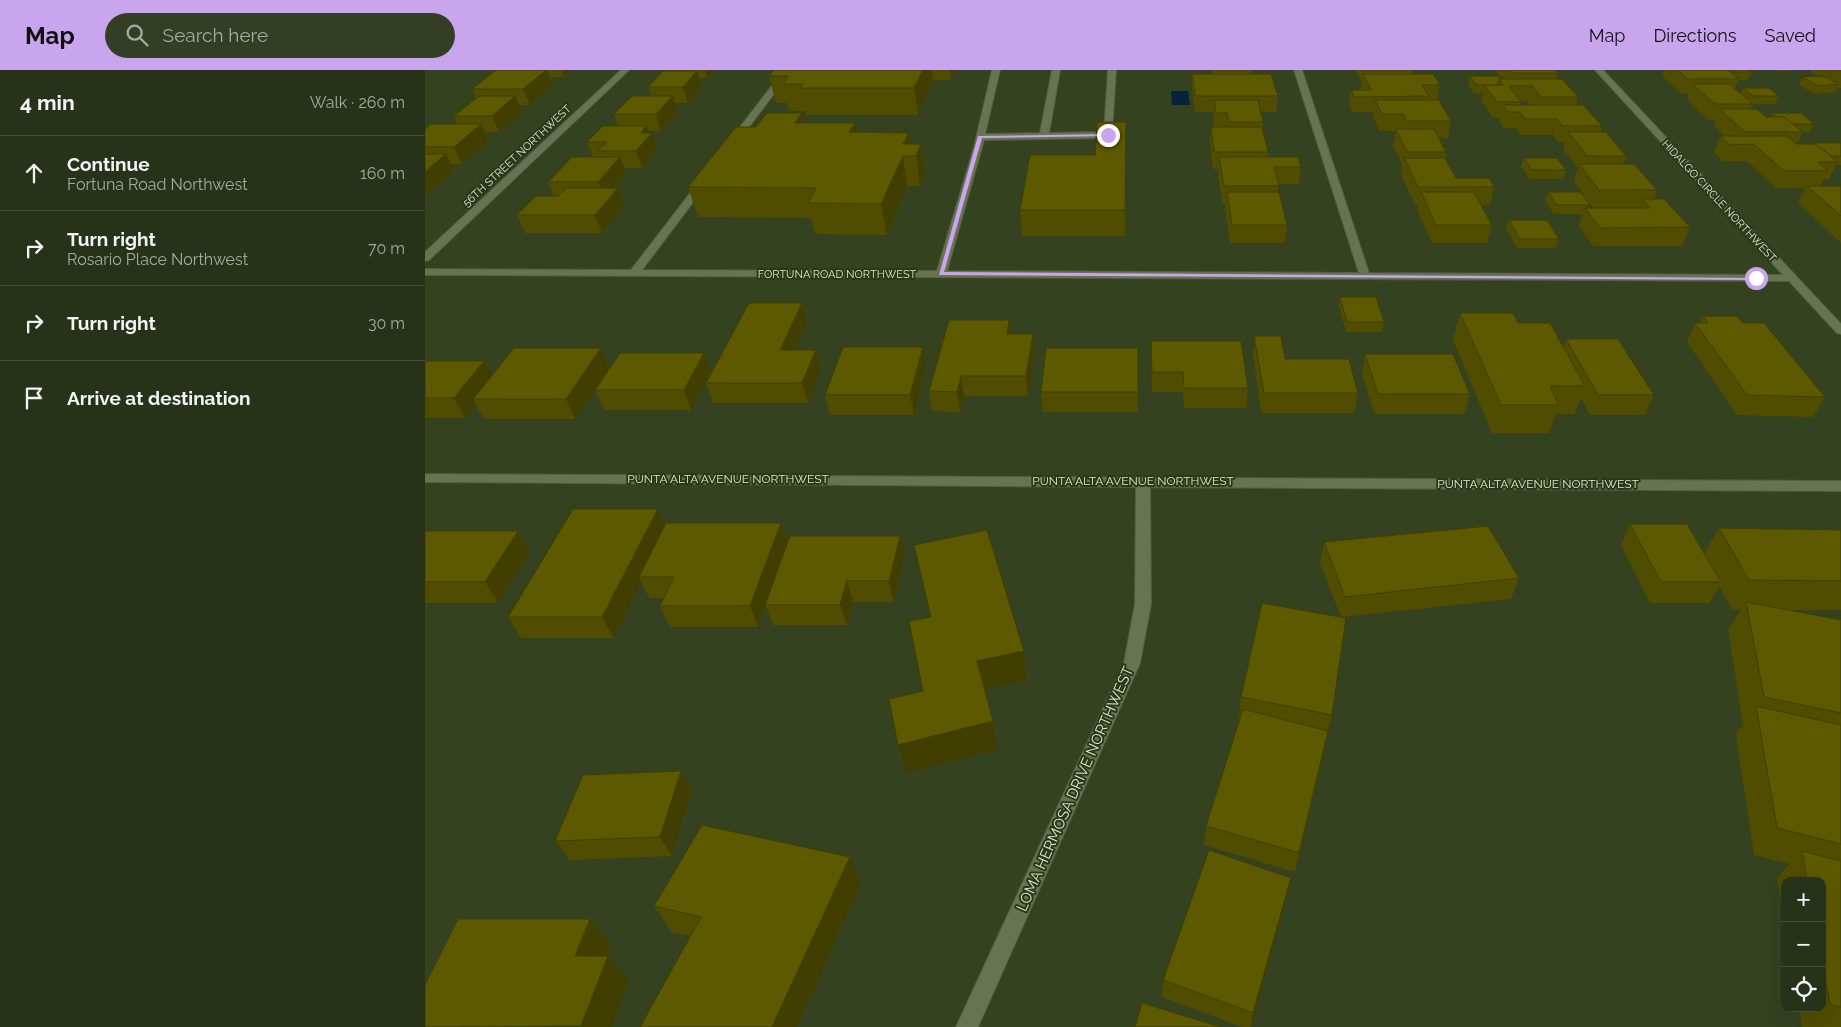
<!DOCTYPE html>
<meta charset="utf-8">
<style>
body{margin:0;font-family:Raleway,sans-serif;background:#343e25;color:#f1f3f6}
.controls{position:absolute;right:15px;bottom:15px;display:grid;overflow:hidden;border-radius:10px;box-shadow:0 5px 20px #0002}
.controls button{width:45px;height:45px;display:grid;place-items:center;padding:0;border:0;border-bottom:1px solid #444d37;background:#283218;color:#f1f3f6;font:25px sans-serif}
.stop{position:absolute;width:15px;height:15px;margin:-11px;border:4px solid #c9a5ee;border-radius:50%;background:#fff}
.stop.end{background:#c9a5ee;border-color:#fff;box-shadow:0 1px 5px #0008}
.list{margin:0;padding:0;list-style:none}
h2{display:flex;justify-content:space-between;align-items:center;height:65px;margin:0;padding:0 20px;font-size:21px}
h2 small{font-size:16px;font-weight:400;color:#a5aaa2}
.list li{display:grid;grid-template-columns:32px 1fr auto;gap:15px;align-items:center;box-sizing:border-box;height:75px;padding:0 20px;border-top:1px solid #444d37}
.list b{display:block;font-size:19px;white-space:nowrap}
.list p{margin:0;font-size:16px;white-space:nowrap;color:#a5aaa2}
.list em{font-size:16px;font-style:normal;color:#a5aaa2}
.icon{flex:none;width:28px;height:28px;fill:none;stroke:currentColor;stroke-width:2;stroke-linecap:round;stroke-linejoin:round}
.map{position:relative;flex:none;width:1416px;height:957px;overflow:hidden}
header{display:flex;align-items:center;gap:30px;box-sizing:border-box;height:70px;padding:0 25px;background:#c9a5ee;color:#111}
header strong{font-size:24px}
nav{display:flex;gap:28px;margin-inline-start:auto;font-size:18px}
.search{width:350px;height:45px;background:#343e25;display:flex;align-items:center;gap:12px;box-sizing:border-box;padding:0 18px;border-radius:28px;color:#a5aaa2;font-size:19px}
main{display:flex}
aside{flex:1;background:#283218}
.map>svg:first-child{display:block}
.water{fill:#05243c}
.lines{fill:none;stroke-linecap:round;stroke-linejoin:round}
.minor-casing{stroke:#535d3f;stroke-width:2}
.minor{fill:#667451;fill-rule:evenodd}
.wall{fill:#504d01;fill-rule:evenodd}
.shaded-wall{fill:#413e01}
.building{fill:#5d5901;stroke:#413e01}
.route{fill:#c9a5ee}
.labels{text-anchor:middle;dominant-baseline:central;stroke-width:4;stroke-linejoin:round;paint-order:stroke}
.far-street-label{font-size:11px;fill:#dee6d2;stroke:#2b3716}
.street-label{font-size:12px;fill:#dee6d2;stroke:#2b3716}
.near-street-label{font-size:15px;fill:#dee6d2;stroke:#2b3716}
</style>
<header>
<strong>Map</strong>
<div class="search"><svg class="icon" aria-label="search" viewBox="0 0 24 24"><circle cx="10" cy="10" r="6"/><path d="M15 15l6 6"/></svg>Search here</div>
<nav><a>Map</a><a>Directions</a><a>Saved</a></nav>
</header>
<main>
<aside>
<h2>4 min<small>Walk · 260 m</small></h2>
<ul class="list">
<li><svg class="icon" aria-label="ahead" viewBox="0 0 24 24"><path d="M12 20V5M6 11l6-6 6 6"/></svg><div><b>Continue</b><p>Fortuna Road Northwest</p></div><em>160 m</em></li>
<li><svg class="icon" aria-label="right" viewBox="0 0 24 24"><path d="M7 20v-9h11M14 6l5 5-5 5"/></svg><div><b>Turn right</b><p>Rosario Place Northwest</p></div><em>70 m</em></li>
<li><svg class="icon" aria-label="right" viewBox="0 0 24 24"><path d="M7 20v-9h11M14 6l5 5-5 5"/></svg><div><b>Turn right</b></div><em>30 m</em></li>
<li><svg class="icon" aria-label="arrive" viewBox="0 0 24 24"><path d="M6 21V4h12l-3 4 3 4H6"/></svg><div><b>Arrive at destination</b></div></li>
</ul>
</aside>
<div class="map">
<svg width="1416" height="957" viewBox="0 0 1416 957">
<rect width="100%" height="100%" fill="#354220"/>
<!-- water -->
<polygon class="water" points="746,21 763,21 765,35 747,35"/>
<g class="lines">
<defs>
<g id="minor">
<polygon points="196,0 204,0 4,190 0,191 0,182"/>
<polygon points="359,0 367,0 311,74 305,74 305,70"/>
<polygon points="567,0 575,0 560,64 615,63 627,0 635,0 624,63 679,62 683,0 691,0 687,65 683,68 559,70 522,201 934,203 869,0 877,0 944,203 1358,205 1170,0 1178,0 1416,254 1416,264 1412,263 1364,211 0,205 0,199 206,200 276,109 279,108 284,111 217,200 512,201 549,77"/>
<polygon points="0,404 1416,411 1416,421 725,417 726,534 715,593 553,957 531,957 699,593 710,534 711,417 0,412"/>
</g>
</defs>
<!-- minor casing -->
<use href="#minor" class="minor-casing"/>
<!-- minor -->
<use href="#minor" class="minor"/>
</g>
<!-- wall -->
<g class="wall">
<polygon points="71,0 147,0 139,7 125,7 128,15 105,35 94,35 97,42 74,62 60,62 64,71 37,94 26,94 29,101 1,126 0,126 0,59 32,54 29,46 51,29 47,19"/>
<polygon points="244,0 289,0 282,8 274,8 277,17 263,33 250,33 253,42 236,61 223,61 224,63 227,63 232,79 217,98 199,98 201,104 190,118 193,118 200,135 177,163 100,163 92,145 129,126 123,112 168,87 162,72 193,56 189,44 226,26 223,17 244,1"/>
<polygon points="349,0 530,0 526,10 508,10 493,45 381,45 381,41 364,41 362,33 351,33 344,6"/>
<polygon points="786,0 826,0 825,4 853,26 851,42 836,42 838,52 838,59 843,82 843,87 876,97 874,114 853,114 853,122 862,155 860,173 805,173 800,139 801,134 798,134 793,105 794,99 788,99 785,74 786,57 789,57 788,42 770,42 767,19 767,4 787,4"/>
<polygon points="931,0 988,0 987,4 1015,15 1012,30 1026,51 1023,68 1014,68 1021,82 1020,88 1031,108 1069,117 1065,135 1056,135 1067,155 1062,173 1007,173 992,140 993,135 990,135 976,105 978,97 968,75 971,61 954,61 948,46 948,42 927,42 924,36 926,20 936,20 937,12"/>
<path d="M1072,0H1130L1133,3L1131,9L1153,27L1151,35L1177,56L1175,62L1201,86L1199,94L1232,120L1229,129L1265,157L1257,176H1168L1154,156L1158,144H1129L1120,131L1123,122L1165,135L1164,138H1215H1168L1149,111L1153,98L1138,79L1140,72H1133L1128,65H1096L1091,58H1079L1074,51L1075,48H1068L1056,30L1058,23H1049L1043,14L1045,6L1077,9L1071,1ZM1096,32H1103L1105,35H1095Z"/>
<polygon points="1239,0 1324,0 1327,2 1323,10 1313,10 1310,19 1316,24 1318,18 1354,26 1351,34 1328,34 1325,39 1341,47 1346,47 1348,43 1389,54 1385,62 1378,62 1372,74 1388,74 1389,73 1416,73 1416,95 1411,95 1404,109 1399,109 1396,116 1416,116 1416,173 1373,133 1380,118 1351,118 1322,91 1298,91 1289,83 1295,66 1300,66 1289,56 1291,50 1283,50 1262,30 1264,24 1257,24 1237,6"/>
<polygon points="1348,0 1366,0 1366,1 1350,1"/>
<polygon points="1384,0 1416,0 1416,18 1413,18 1411,22 1390,24 1374,15 1377,7 1394,6"/>
<polygon points="379,53 430,53 431,62 484,63 485,74 496,74 500,103 495,116 482,116 462,165 390,164 386,148 273,147 263,117 331,57"/>
<polygon points="701,75 700,166 597,166 595,140 670,85"/>
<polygon points="1099,88 1141,100 1138,109 1105,109 1096,97"/>
<polygon points="1084,150 1134,169 1131,178 1092,178 1081,159"/>
<polygon points="915,227 959,252 957,262 921,262 914,237"/>
<polygon points="377,233 382,252 370,280 391,280 396,299 383,333 288,333 281,313"/>
<polygon points="1035,243 1093,253 1138,277 1141,269 1229,325 1220,345 1165,345 1156,328 1150,344 1131,344 1124,363 1067,363 1028,270"/>
<polygon points="1278,246 1318,253 1400,327 1388,347 1312,345 1262,272 1270,253 1275,253"/>
<polygon points="584,250 586,264 608,264 610,283 603,326 539,326 535,342 507,341 504,321"/>
<polygon points="829,266 860,289 933,323 929,343 836,343 828,285"/>
<polygon points="726,271 823,318 821,338 759,338 758,322 727,322"/>
<polygon points="176,278 184,298 150,349 59,349 51,335 40,348 0,348 0,291 67,305"/>
<polygon points="713,278 713,342 618,342 616,322"/>
<polygon points="940,284 1045,324 1039,344 949,344 937,303"/>
<polygon points="501,296 489,345 405,345 400,325"/>
<polygon points="286,303 266,340 179,340 170,320"/>
<polygon points="356,453 363,472 479,487 469,532 428,532 422,555 348,555 341,536 333,557 245,557 235,536 239,528 224,528 216,511 189,568 96,568 83,547 240,456"/>
<polygon points="1205,454 1279,484 1294,458 1416,460 1416,540 1364,540 1416,550 1416,957 1377,957 1374,938 1397,938 1397,811 1360,811 1360,852 1352,808 1365,794 1329,785 1311,665 1318,654 1303,560 1316,539 1307,539 1294,516 1284,533 1225,533 1196,475"/>
<polygon points="0,461 93,461 105,482 73,533 0,533"/>
<polygon points="899,472 1094,508 1086,529 917,547 907,645 870,802 779,775 781,756 815,648 814,647 816,627 916,547 895,493"/>
<polygon points="256,701 267,721 247,786 145,790 130,771"/>
<polygon points="436,814 372,957 215,957 266,866 247,862 229,836"/>
<polygon points="862,826 826,957 817,957 737,927 738,910"/>
</g>
<!-- shaded-wall -->
<g class="shaded-wall">
<polygon points="121,0 122,0 128,15 105,35 98,19"/>
<polygon points="137,0 147,0 139,7"/>
<polygon points="280,0 289,0 282,8"/>
<polygon points="498,0 507,0 508,10 493,45 489,18"/>
<polygon points="525,0 530,0 526,10"/>
<polygon points="272,1 277,17 263,33 258,17"/>
<polygon points="90,26 97,42 74,62 67,46"/>
<polygon points="248,26 253,42 236,61 231,44"/>
<polygon points="377,43 383,71 370,53"/>
<polygon points="701,52 701,75 700,166 700,140"/>
<polygon points="430,53 435,81 424,62"/>
<polygon points="56,54 64,71 37,94 29,77"/>
<polygon points="221,56 225,65 227,63 232,79 217,98 211,81 216,63"/>
<polygon points="484,63 487,86 478,74"/>
<polygon points="496,74 500,103 495,116 491,86"/>
<polygon points="21,84 29,101 1,126 0,123 0,102"/>
<polygon points="478,86 482,116 462,165 456,134"/>
<polygon points="195,87 201,104 180,129 173,112"/>
<polygon points="193,118 200,135 177,163 170,145"/>
<polygon points="377,233 382,252 361,299 355,280"/>
<polygon points="584,250 586,270 582,264"/>
<polygon points="608,264 610,283 603,326 601,306"/>
<polygon points="498,277 501,296 489,345 485,325"/>
<polygon points="176,278 184,298 150,349 141,329"/>
<polygon points="391,280 396,299 383,333 377,313"/>
<polygon points="279,283 286,303 266,340 259,320"/>
<polygon points="59,291 70,311 48,329 51,335 40,348 29,328"/>
<polygon points="536,306 539,326 535,342 532,322"/>
<polygon points="233,439 242,460 214,507 216,511 189,568 177,547"/>
<polygon points="356,453 363,474 340,535 341,536 333,557 325,536"/>
<polygon points="93,461 105,482 73,533 60,512"/>
<polygon points="475,466 479,487 469,532 464,511"/>
<polygon points="422,511 428,532 422,555 415,535"/>
<polygon points="599,581 602,610 557,620 552,591"/>
<polygon points="568,651 572,679 481,703 473,675"/>
<polygon points="256,701 267,721 247,786 235,767"/>
<polygon points="425,787 436,814 372,957 347,957"/>
<polygon points="866,808 862,826 826,957 828,943"/>
<polygon points="165,849 186,874 172,910 150,886"/>
<polygon points="183,886 204,910 187,957 157,957 156,956"/>
</g>
<!-- building -->
<g class="building">
<polygon points="71,0 121,0 98,19 47,19"/>
<polygon points="349,0 498,0 489,18 375,18 378,14 358,14 363,6 344,6"/>
<polygon points="1086,0 1130,0 1133,3 1088,3"/>
<polygon points="1253,0 1303,0 1314,9 1262,9"/>
<polygon points="1303,0 1324,0 1327,2 1306,2"/>
<polygon points="238,1 272,1 258,17 223,17"/>
<polygon points="767,4 846,4 853,26 770,26"/>
<polygon points="938,4 1008,4 1015,15 997,15 1004,26 929,27 926,20 946,20"/>
<polygon points="1045,6 1073,6 1075,9 1074,9 1073,15 1051,15"/>
<polygon points="1398,6 1414,14 1394,16 1377,7"/>
<polygon points="1074,9 1137,9 1153,27 1116,27 1107,16 1084,16 1096,32 1072,32 1059,15 1078,15"/>
<polygon points="1267,14 1304,14 1328,34 1290,34"/>
<polygon points="1318,18 1344,18 1354,26 1328,26"/>
<polygon points="54,26 90,26 67,46 29,46"/>
<polygon points="207,26 248,26 231,44 189,44"/>
<polygon points="789,30 833,30 838,52 804,52 802,43 791,43"/>
<polygon points="950,30 1014,30 1026,51 982,51 978,44 957,44"/>
<polygon points="1078,35 1158,35 1177,56 1138,56 1132,49 1100,49 1095,42 1083,42"/>
<polygon points="1295,39 1332,39 1341,47 1359,47 1378,62 1320,62"/>
<polygon points="342,43 377,43 370,53 430,53 424,62 484,63 478,74 496,74 491,86 478,86 456,134 383,133 391,118 263,117 311,57 331,57"/>
<polygon points="1348,43 1376,43 1389,54 1368,54 1359,47 1352,47"/>
<polygon points="672,52 701,52 700,140 595,140 605,85 670,85"/>
<polygon points="6,54 56,54 29,77 0,77 0,59"/>
<polygon points="178,56 221,56 216,63 227,63 211,81 173,81 182,72 162,72"/>
<polygon points="786,57 837,57 843,82 789,82"/>
<polygon points="971,59 1009,59 1021,82 982,82"/>
<polygon points="1143,62 1181,62 1201,86 1162,86"/>
<polygon points="1295,66 1362,66 1372,74 1391,74 1413,92 1393,92 1403,101 1359,101 1329,74 1305,75"/>
<polygon points="1389,73 1416,73 1416,86 1406,86"/>
<polygon points="0,84 21,84 0,102"/>
<polygon points="147,87 195,87 173,112 123,112"/>
<polygon points="794,87 873,87 876,97 849,97 854,116 799,116"/>
<polygon points="979,88 1020,88 1031,108 1064,108 1069,117 993,117"/>
<polygon points="1099,88 1132,88 1141,100 1107,100"/>
<polygon points="1154,94 1209,94 1232,120 1174,120"/>
<polygon points="1382,116 1416,116 1416,146"/>
<polygon points="141,118 193,118 170,145 92,145 111,126 134,126"/>
<polygon points="802,122 854,122 862,155 807,155"/>
<polygon points="996,122 1049,122 1067,155 1011,155"/>
<polygon points="1123,122 1156,122 1165,135 1132,135"/>
<polygon points="1218,129 1239,129 1265,157 1175,158 1160,138 1225,138"/>
<polygon points="1084,150 1122,150 1134,169 1095,169"/>
<polygon points="915,227 951,227 959,252 922,252"/>
<polygon points="324,233 377,233 355,280 391,280 377,313 281,313"/>
<polygon points="1035,243 1088,243 1093,253 1125,253 1160,316 1125,316 1134,335 1076,335"/>
<polygon points="1278,246 1312,246 1318,253 1339,253 1400,327 1322,325 1270,253 1283,253"/>
<polygon points="524,250 584,250 582,264 608,264 601,306 536,306 532,322 504,321"/>
<polygon points="829,266 856,266 860,289 924,289 933,323 839,323"/>
<polygon points="1141,269 1193,269 1229,325 1173,325"/>
<polygon points="726,271 816,271 823,318 759,318 758,302 727,302"/>
<polygon points="418,277 498,277 485,325 400,325"/>
<polygon points="89,278 176,278 141,329 48,329"/>
<polygon points="621,278 713,278 713,322 616,322"/>
<polygon points="195,283 279,283 259,320 170,320"/>
<polygon points="940,284 1028,284 1045,324 953,324"/>
<polygon points="0,291 59,291 29,328 0,328"/>
<polygon points="148,439 233,439 177,547 83,547"/>
<polygon points="241,453 356,453 325,536 235,536 249,507 214,507"/>
<polygon points="1205,454 1262,454 1296,512 1236,512"/>
<polygon points="1063,456 1094,508 920,527 899,472"/>
<polygon points="1294,458 1416,460 1416,511 1324,510"/>
<polygon points="562,460 599,581 552,591 568,651 473,675 464,629 498,621 484,551 506,547 489,475"/>
<polygon points="0,461 93,461 60,512 0,512"/>
<polygon points="365,466 475,466 464,511 422,511 415,535 340,535"/>
<polygon points="1321,532 1416,550 1416,643 1339,627"/>
<polygon points="837,533 921,548 907,645 816,627"/>
<polygon points="1331,636 1416,655 1416,774 1352,758"/>
<polygon points="818,639 903,661 874,783 781,756"/>
<polygon points="256,701 235,767 130,771 158,705"/>
<polygon points="277,755 425,787 347,957 215,957 276,847 229,836"/>
<polygon points="784,780 866,808 828,943 738,910"/>
<polygon points="1377,781 1416,791 1416,937 1405,934 1397,891 1397,811 1382,811"/>
<polygon points="33,849 165,849 150,886 183,886 156,956 0,957 0,915"/>
<polygon points="717,933 796,957 710,957"/>
</g>
<!-- route -->
<polygon class="route" points="683,64 685,66 557,68 519,202 1334,208 1331,210 514,205 553,66"/>
<g class="labels">
<!-- far-street labels -->
<g class="far-street-label">
<text transform="translate(92 86) rotate(-43)">56TH STREET NORTHWEST</text>
<text transform="translate(1294 131) rotate(47)">HIDALGO CIRCLE NORTHWEST</text>
<text x="412" y="204">FORTUNA ROAD NORTHWEST</text>
</g>
<!-- street labels -->
<g class="street-label">
<text x="303" y="409">PUNTA ALTA AVENUE NORTHWEST</text>
<text x="708" y="411">PUNTA ALTA AVENUE NORTHWEST</text>
<text x="1113" y="414">PUNTA ALTA AVENUE NORTHWEST</text>
</g>
<!-- near-street labels -->
<g class="near-street-label">
<text transform="translate(650 719) rotate(-66)">LOMA HERMOSA DRIVE NORTHWEST</text>
</g>
</g>
</svg>
<div class="controls">
<button>+</button>
<button>−</button>
<button><svg class="icon" aria-label="locate" viewBox="0 0 24 24"><circle cx="12" cy="12" r="6"/><path d="M12 2v4M12 18v4M2 12h4M18 12h4"/></svg></button>
</div>
<div class="stop" style="left:1331px;top:208px"></div>
<div class="stop end" style="left:683px;top:65px"></div>
</div>
</main>
